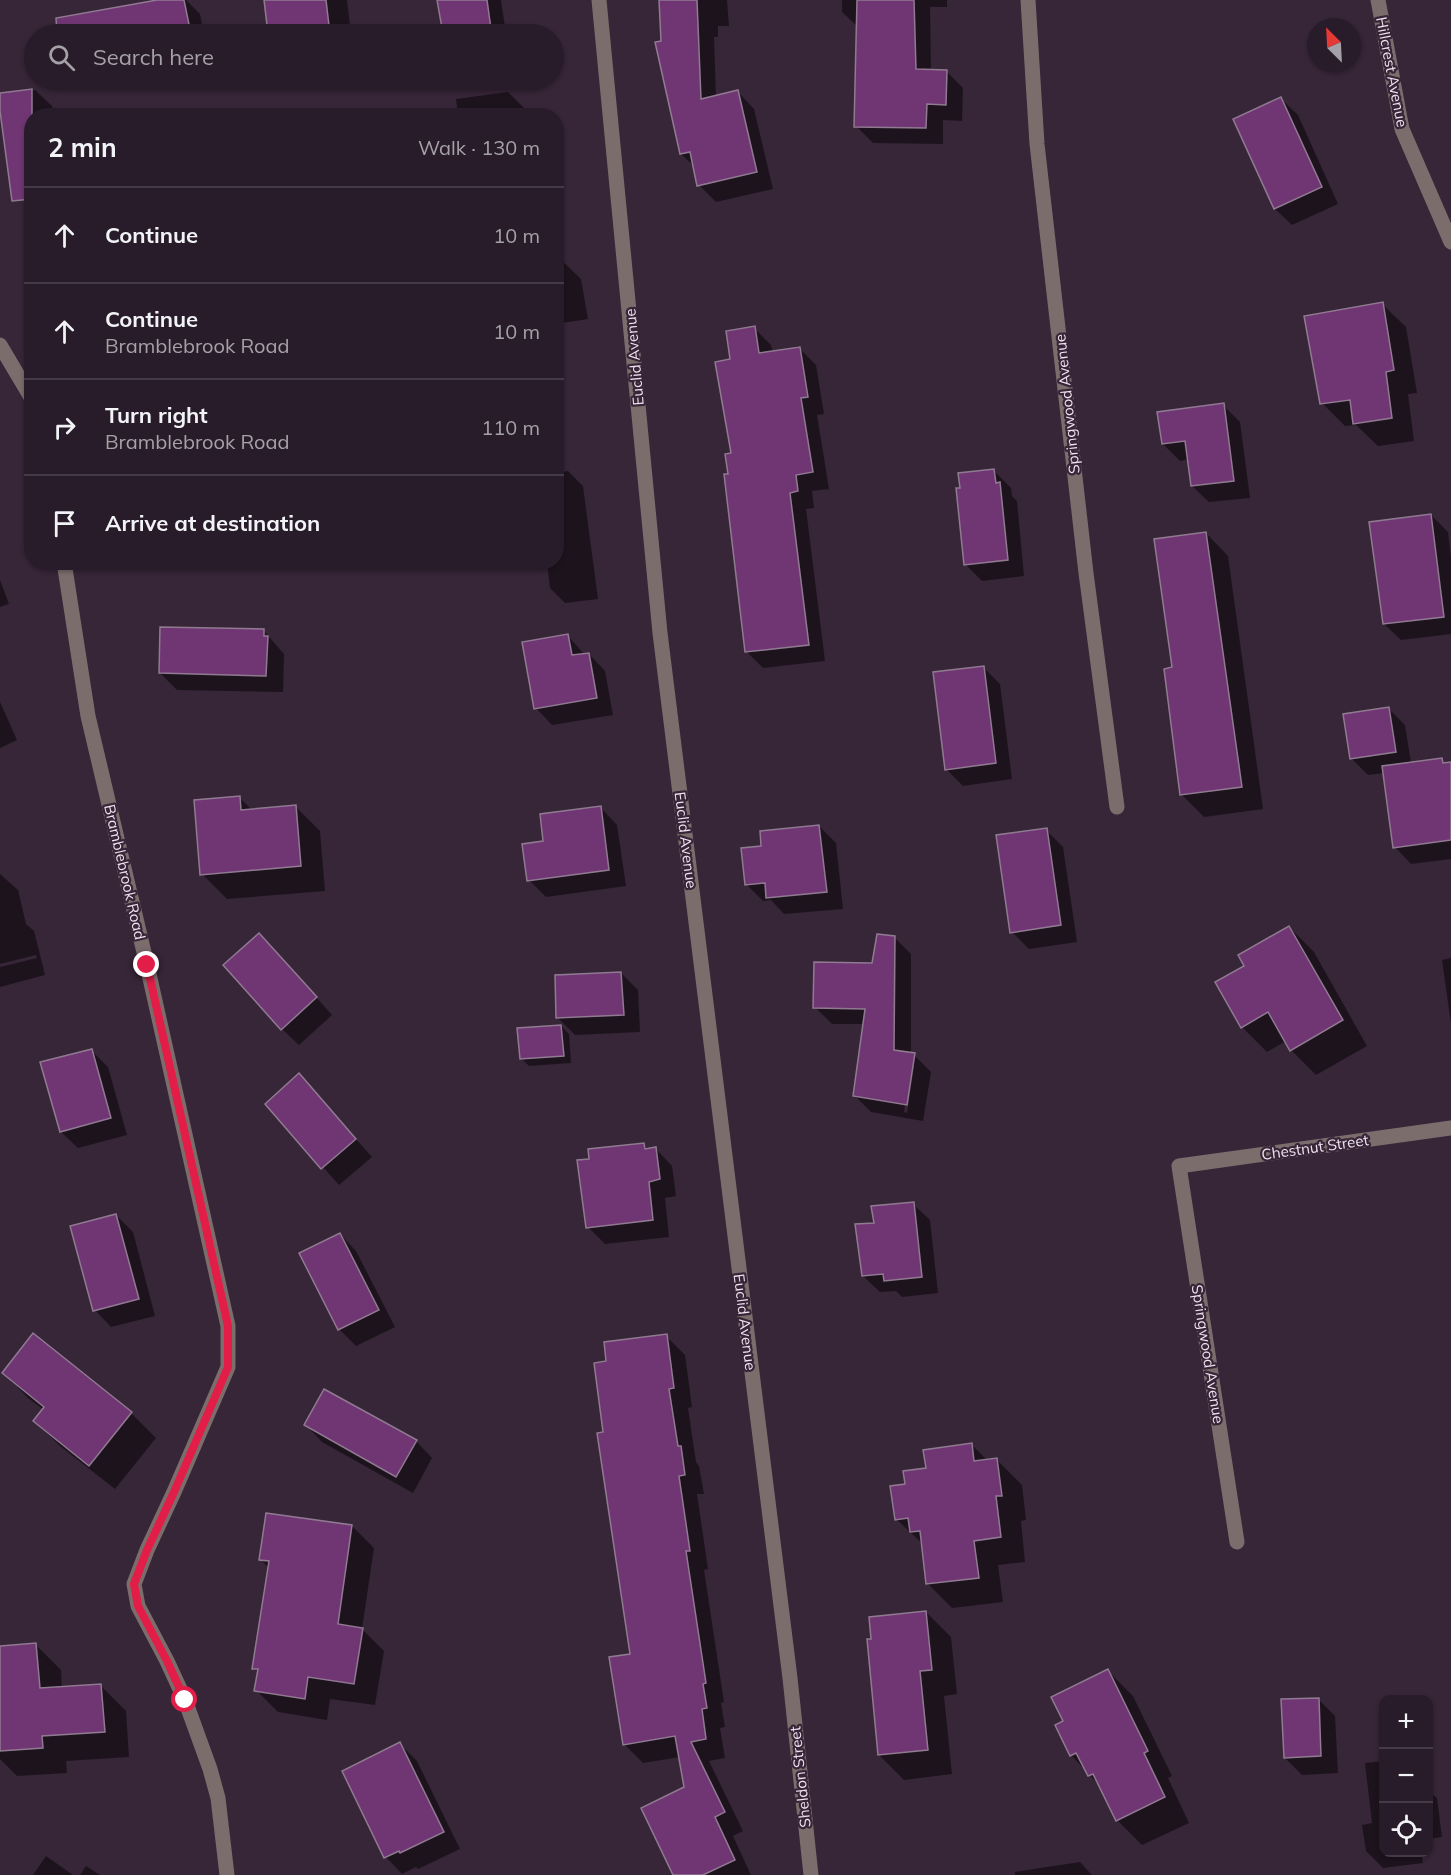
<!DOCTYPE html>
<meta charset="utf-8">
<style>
body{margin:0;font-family:Mulish,sans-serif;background:#352936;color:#f1f3f6}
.controls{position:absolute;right:18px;bottom:18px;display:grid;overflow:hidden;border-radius:12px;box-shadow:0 2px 4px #0004}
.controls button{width:54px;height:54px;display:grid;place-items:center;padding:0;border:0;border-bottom:2px solid #453a47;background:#291c2a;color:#f1f3f6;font:30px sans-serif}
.compass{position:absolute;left:1307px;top:18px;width:54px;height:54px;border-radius:50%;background:#291c2a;box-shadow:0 2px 4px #0004;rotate:336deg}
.stop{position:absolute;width:18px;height:18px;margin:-14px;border:4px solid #e11d48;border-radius:50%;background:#fff}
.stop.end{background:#e11d48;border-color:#fff;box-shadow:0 2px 6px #0008}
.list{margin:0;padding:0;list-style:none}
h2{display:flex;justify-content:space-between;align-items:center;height:78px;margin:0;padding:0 24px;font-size:26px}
h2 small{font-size:20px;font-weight:400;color:#a5a1a8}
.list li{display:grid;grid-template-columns:39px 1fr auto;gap:18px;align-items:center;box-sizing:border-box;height:96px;padding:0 24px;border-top:2px solid #453a47}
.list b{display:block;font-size:22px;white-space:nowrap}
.list p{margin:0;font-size:20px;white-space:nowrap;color:#a5a1a8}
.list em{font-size:20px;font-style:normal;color:#a5a1a8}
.icon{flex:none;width:33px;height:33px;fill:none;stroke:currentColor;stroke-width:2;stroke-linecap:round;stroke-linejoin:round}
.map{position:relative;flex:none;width:1451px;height:1875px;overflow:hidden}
.search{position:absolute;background:#291c2a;box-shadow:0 2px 4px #0004;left:24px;top:24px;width:540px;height:66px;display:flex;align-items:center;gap:15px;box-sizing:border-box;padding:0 21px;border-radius:33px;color:#a5a1a8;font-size:22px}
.panel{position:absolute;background:#291c2a;box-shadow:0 2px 4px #0004;left:24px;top:108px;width:540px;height:462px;border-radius:24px}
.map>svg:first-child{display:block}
.shadow{fill:#0007;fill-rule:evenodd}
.building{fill:#703674;stroke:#907a91;stroke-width:1.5}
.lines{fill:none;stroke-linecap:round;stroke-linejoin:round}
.minor{stroke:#7c6d6d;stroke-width:15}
.route{stroke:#e11d48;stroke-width:8}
.labels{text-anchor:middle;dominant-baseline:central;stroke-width:4.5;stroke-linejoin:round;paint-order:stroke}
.street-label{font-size:15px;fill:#efe3f0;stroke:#372538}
</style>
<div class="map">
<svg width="1451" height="1875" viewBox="0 0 1451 1875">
<rect width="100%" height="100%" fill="#372538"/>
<!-- shadow -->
<g class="shadow">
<polygon points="166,0 186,0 200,14 204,34 84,34 80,15"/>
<polygon points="266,0 347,0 351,34 270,34"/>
<polygon points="439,0 501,0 506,34 444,34"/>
<polygon points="661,0 727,0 729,26 718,26 718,37 714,37 716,97 738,92 754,109 773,189 716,202 699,185 695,167 681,154 663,43"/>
<polygon points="842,0 947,0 947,7 930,7 931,71 946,71 963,88 962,121 943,120 943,144 873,143 856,126 858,27 842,12"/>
<polygon points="101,80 140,80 107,86"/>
<polygon points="293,80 343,80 298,85"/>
<polygon points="35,90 52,106 53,116 32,116 0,100 0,94"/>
<polygon points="508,92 525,109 526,116 458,116 456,99"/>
<polygon points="1281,99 1298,115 1338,204 1292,225 1275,209 1235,120"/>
<polygon points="556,255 581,279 588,319 556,324"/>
<polygon points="1382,304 1406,327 1417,393 1408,394 1414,441 1378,446 1356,425 1345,426 1322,403"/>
<polygon points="754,328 771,345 773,353 799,348 816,365 824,414 817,415 829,489 812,491 814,508 806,509 825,661 763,668 746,651 730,475 733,454 732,360"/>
<polygon points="556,340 559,357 556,357"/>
<polygon points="1223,405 1240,422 1250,498 1209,502 1192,486 1189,459 1180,461 1163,444"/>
<polygon points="568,471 583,486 598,599 565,603 550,588 547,563 512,569 506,562 556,562 556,473"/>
<polygon points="994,471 1011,488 1012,496 1017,501 1024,576 982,581 965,564 961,489"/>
<polygon points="1431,515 1448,532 1451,558 1451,634 1401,640 1384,624"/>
<polygon points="1206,533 1228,556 1263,809 1204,817 1182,795 1174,669"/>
<polygon points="167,562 210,562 170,566"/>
<polygon points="0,580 9,604 0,607"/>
<polygon points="264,631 284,654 283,692 177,690 160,673"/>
<polygon points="567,635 585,655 589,654 605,671 613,715 552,725 536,708"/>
<polygon points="983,667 1000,684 1012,779 963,786 946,769"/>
<polygon points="0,702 17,740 0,748"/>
<polygon points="1388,708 1405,725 1411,763 1442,759 1446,764 1451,763 1451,859 1411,864 1395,847 1384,773 1368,775 1351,758"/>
<polygon points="240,798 252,810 295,806 320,831 325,891 227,899 202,874"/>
<polygon points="601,808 617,825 626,886 546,897 529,880 545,843"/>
<polygon points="819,826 836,843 843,909 784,914 771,900 763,901 746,884 763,848"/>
<polygon points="1046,830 1063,847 1077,942 1029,949 1012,932"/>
<polygon points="0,874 18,890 26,924 34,931 45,975 0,987 0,967 37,958 36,955 0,964"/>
<polygon points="1289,927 1314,952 1367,1046 1316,1075 1291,1050 1286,1041 1267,1052 1242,1027 1246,966"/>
<path d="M894,937L911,954V1054L914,1055L931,1072L923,1121L871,1112L854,1095L864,1024H832L815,1007L874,964ZM911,1066H914L907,1113L904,1112Z"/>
<polygon points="276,952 332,1015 299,1045 282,1029"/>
<polygon points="1451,958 1451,1024 1442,960"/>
<polygon points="621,973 638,990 640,1032 575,1035 558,1018"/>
<polygon points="561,1026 569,1034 571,1063 529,1066 521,1058"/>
<polygon points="91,1050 108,1067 127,1135 78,1148 61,1132"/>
<polygon points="299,1075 372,1157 339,1185 267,1104"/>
<polygon points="643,1144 649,1150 656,1149 672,1166 676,1196 665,1198 669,1237 605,1244 588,1227 591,1160"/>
<polygon points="913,1204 930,1220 938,1293 902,1297 896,1291 880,1292 863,1276 875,1224"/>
<polygon points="116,1215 133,1232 155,1316 111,1327 95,1310"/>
<polygon points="340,1234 356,1251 395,1327 356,1346 339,1329"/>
<polygon points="666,1336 685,1355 692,1407 688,1408 696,1462 699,1466 704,1494 697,1494 708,1569 704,1570 724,1702 721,1703 725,1727 720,1728 725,1758 709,1761 743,1831 733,1836 751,1875 675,1875 685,1788 680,1757 643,1763 624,1744 632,1655 605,1434 608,1362"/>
<polygon points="4,1373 131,1413 156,1438 115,1489 60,1446 35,1421 44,1410 28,1398"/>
<polygon points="306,1425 416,1441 432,1458 413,1493 322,1442"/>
<polygon points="972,1445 988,1461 997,1460 1022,1485 1026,1520 1021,1521 1025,1562 998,1565 1003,1602 952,1608 927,1583 923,1544 896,1519 907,1485"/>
<polygon points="352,1526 374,1548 362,1629 384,1651 375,1705 330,1699 327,1720 278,1712 256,1690 259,1673 254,1668 269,1568 260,1559"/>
<polygon points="926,1612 951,1637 957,1694 944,1696 952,1774 904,1780 879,1755 873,1640"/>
<polygon points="36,1645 61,1670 62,1688 101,1686 126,1711 129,1757 66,1761 67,1773 17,1776 0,1759 0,1647"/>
<polygon points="1108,1671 1133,1696 1172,1776 1168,1778 1189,1823 1142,1845 1117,1820 1101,1787 1071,1755 1065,1722"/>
<polygon points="1318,1699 1335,1716 1338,1773 1302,1775 1285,1758"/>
<polygon points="400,1744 417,1761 460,1849 418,1869 416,1867 402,1874 386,1857"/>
<polygon points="1384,1761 1384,1852 1421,1852 1423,1863 1383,1868 1366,1851 1362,1825 1372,1823 1365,1763"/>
<polygon points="1428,1774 1431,1793 1437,1798 1442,1837 1428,1839"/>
<polygon points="46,1856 73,1875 33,1875"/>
<polygon points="1080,1862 1092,1875 1015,1875 1015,1872"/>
<polygon points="86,1866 100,1875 80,1875"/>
</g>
<!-- building -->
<g class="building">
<polygon points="157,0 184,0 191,34 57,34 56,18"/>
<polygon points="264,0 326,0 330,34 268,34"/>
<polygon points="437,0 487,0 491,29 443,34"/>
<polygon points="659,0 697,0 701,99 738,90 757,172 697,186 690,152 680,154 655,42 661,41"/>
<polygon points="857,0 914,0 916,69 947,70 946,105 927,104 926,128 854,127"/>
<polygon points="32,89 32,199 12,201 0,111 0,93"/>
<polygon points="1281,97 1322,187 1274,209 1233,119"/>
<polygon points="1383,302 1394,370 1386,372 1392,418 1353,424 1350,400 1320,404 1304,316"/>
<polygon points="755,326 759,353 800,347 808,397 801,398 813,472 796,475 798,491 790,493 809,645 745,652 724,474 728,474 725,454 731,453 715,362 730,359 726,331"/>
<polygon points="1224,403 1234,481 1191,486 1185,441 1162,444 1157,412"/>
<polygon points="994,469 996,483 1000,482 1008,560 964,565 956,488 960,488 958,473"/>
<polygon points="1431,514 1444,617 1383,624 1369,522"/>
<polygon points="1206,532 1242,787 1180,795 1164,669 1172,667 1154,539"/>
<polygon points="160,627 264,629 264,636 268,636 266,676 159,673"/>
<polygon points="568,634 572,655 589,653 597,698 534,709 522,642"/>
<polygon points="984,666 996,763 945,770 933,672"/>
<polygon points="1389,707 1396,752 1350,759 1343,714"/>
<polygon points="1442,758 1443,763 1451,762 1451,840 1393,848 1382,766"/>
<polygon points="240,796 241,810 296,805 301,866 200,875 194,800"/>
<polygon points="601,806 609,870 527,881 522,844 543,841 540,814"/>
<polygon points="819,825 827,892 766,898 765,883 745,885 741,848 761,846 760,831"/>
<polygon points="1047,828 1061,925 1010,933 996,835"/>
<polygon points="1289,926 1343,1020 1290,1051 1268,1012 1241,1028 1215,982 1244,966 1238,955"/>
<polygon points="259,933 317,997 281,1030 223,965"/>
<polygon points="877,934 895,936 894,1050 915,1053 907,1105 853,1096 865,1009 813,1008 814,962 872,963"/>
<polygon points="621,972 624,1015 556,1018 555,975"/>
<polygon points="561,1025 564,1056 520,1059 517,1028"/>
<polygon points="92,1049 111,1118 60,1132 40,1062"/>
<polygon points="299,1073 356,1139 321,1169 265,1104"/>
<polygon points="644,1143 645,1149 656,1147 660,1179 649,1182 653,1220 586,1228 577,1160 589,1159 588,1149"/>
<polygon points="914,1202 922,1277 884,1281 883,1274 862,1276 855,1224 874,1223 871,1206"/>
<polygon points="116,1214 139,1299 93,1311 70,1226"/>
<polygon points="340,1233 379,1310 338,1330 299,1253"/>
<polygon points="33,1333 132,1412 89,1466 33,1421 44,1407 2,1373"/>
<polygon points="667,1334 674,1388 669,1389 678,1446 681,1446 685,1475 679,1476 690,1551 686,1551 706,1683 703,1684 707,1708 702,1709 706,1739 691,1742 725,1812 715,1817 735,1860 703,1875 673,1875 641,1808 684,1787 675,1736 623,1745 609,1657 630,1654 597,1433 603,1432 594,1363 606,1361 604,1342"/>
<polygon points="324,1389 417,1440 396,1477 304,1425"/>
<polygon points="972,1443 974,1461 997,1458 1002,1496 996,1496 1001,1537 974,1541 979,1578 926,1584 920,1531 910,1532 908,1518 895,1520 890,1486 905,1484 903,1471 926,1468 923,1450"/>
<polygon points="266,1513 352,1525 338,1624 363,1628 354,1684 308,1677 305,1699 254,1691 258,1669 252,1669 269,1561 259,1560"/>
<polygon points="926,1611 932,1670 920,1671 928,1750 878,1755 867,1639 871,1639 869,1617"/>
<polygon points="36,1643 40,1688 101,1684 105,1732 42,1736 43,1748 0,1751 0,1646"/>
<polygon points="1108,1669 1148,1751 1144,1753 1165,1797 1116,1821 1093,1774 1088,1776 1076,1753 1070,1756 1055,1725 1063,1721 1051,1697"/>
<polygon points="1319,1698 1321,1756 1284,1758 1281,1699"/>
<polygon points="400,1742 444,1832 400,1853 399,1851 384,1858 342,1771"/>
</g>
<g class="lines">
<!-- minor -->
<g class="minor">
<polyline points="599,0 660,633 790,1678 811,1875"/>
<polyline points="1028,0 1037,144 1086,573 1117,807"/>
<polyline points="1378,0 1402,129 1451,242"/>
<polyline points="0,345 32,399"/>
<polyline points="64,562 88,716 147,965 228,1326 228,1367 174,1492 147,1550 134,1584 138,1606 167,1661 185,1700 210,1769 218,1798 227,1875"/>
<polyline points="1237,1542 1179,1166 1451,1128"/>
</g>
</g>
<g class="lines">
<!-- route -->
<polyline class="route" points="147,965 228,1326 228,1367 174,1492 147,1550 134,1584 138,1606 167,1661 185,1700"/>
</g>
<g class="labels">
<!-- street labels -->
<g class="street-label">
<text transform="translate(1392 72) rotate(79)">Hillcrest Avenue</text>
<text transform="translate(634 357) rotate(-95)">Euclid Avenue</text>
<text transform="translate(1067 404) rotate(-96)">Springwood Avenue</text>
<text transform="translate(686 840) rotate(83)">Euclid Avenue</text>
<text transform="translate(125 872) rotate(77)">Bramblebrook Road</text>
<text transform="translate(1315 1147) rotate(-8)">Chestnut Street</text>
<text transform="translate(745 1322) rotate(83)">Euclid Avenue</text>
<text transform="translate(1208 1354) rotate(81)">Springwood Avenue</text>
<text transform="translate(800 1777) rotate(-96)">Sheldon Street</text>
</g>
</g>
</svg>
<div class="controls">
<button>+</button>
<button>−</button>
<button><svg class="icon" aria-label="locate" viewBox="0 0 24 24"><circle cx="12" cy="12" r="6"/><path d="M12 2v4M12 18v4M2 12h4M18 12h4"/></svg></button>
</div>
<svg class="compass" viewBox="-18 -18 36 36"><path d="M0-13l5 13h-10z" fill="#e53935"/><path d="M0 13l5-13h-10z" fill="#a5a1a8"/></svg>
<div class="stop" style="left:185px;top:1700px"></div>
<div class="stop end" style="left:147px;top:965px"></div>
<div class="search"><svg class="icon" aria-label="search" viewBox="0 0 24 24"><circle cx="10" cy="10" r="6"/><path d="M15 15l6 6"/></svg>Search here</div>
<section class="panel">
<h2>2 min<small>Walk · 130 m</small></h2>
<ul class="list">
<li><svg class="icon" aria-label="ahead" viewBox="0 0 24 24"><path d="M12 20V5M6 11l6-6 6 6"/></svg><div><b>Continue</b></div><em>10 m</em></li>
<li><svg class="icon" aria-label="ahead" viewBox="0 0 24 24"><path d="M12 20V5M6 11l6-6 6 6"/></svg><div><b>Continue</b><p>Bramblebrook Road</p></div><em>10 m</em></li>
<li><svg class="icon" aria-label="right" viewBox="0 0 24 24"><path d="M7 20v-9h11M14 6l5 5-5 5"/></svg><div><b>Turn right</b><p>Bramblebrook Road</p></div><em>110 m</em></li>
<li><svg class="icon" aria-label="arrive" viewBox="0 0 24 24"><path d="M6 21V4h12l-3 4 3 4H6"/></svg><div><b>Arrive at destination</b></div></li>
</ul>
</section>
</div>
